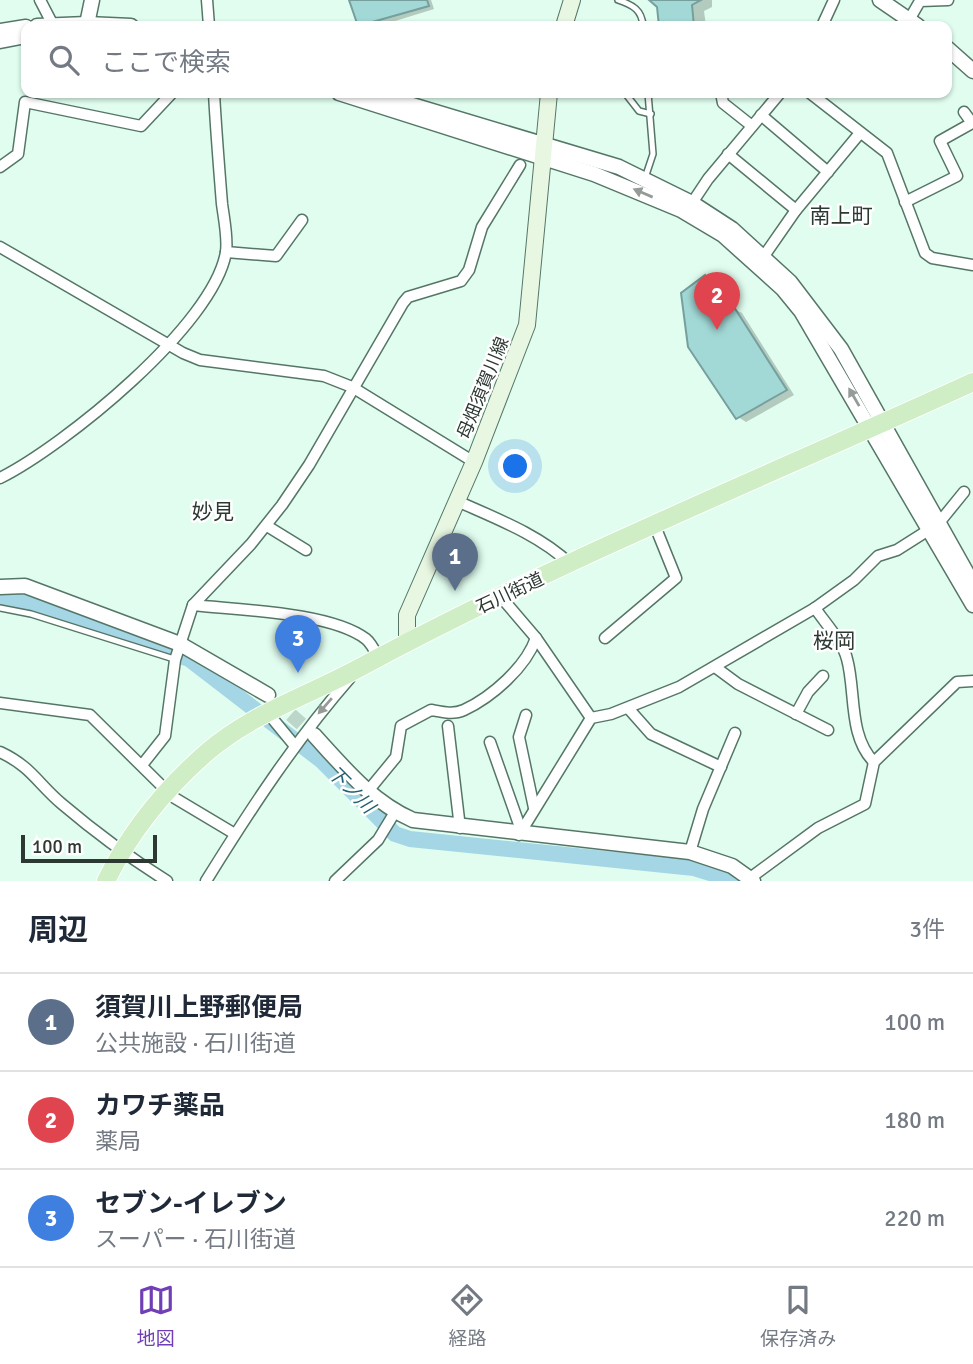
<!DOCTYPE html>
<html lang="ja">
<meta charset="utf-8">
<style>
body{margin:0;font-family:Signika,"Noto Sans JP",sans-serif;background:#f6f6f7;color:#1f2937}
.scale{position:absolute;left:21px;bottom:18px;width:136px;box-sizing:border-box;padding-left:7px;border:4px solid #2b3932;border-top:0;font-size:19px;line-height:24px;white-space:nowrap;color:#2b3932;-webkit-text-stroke:5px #fff;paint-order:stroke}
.you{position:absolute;left:516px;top:467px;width:24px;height:24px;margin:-18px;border:5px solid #fff;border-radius:50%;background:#1a73e8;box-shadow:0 0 0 10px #1a73e833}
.badge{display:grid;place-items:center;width:46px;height:46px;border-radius:50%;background:#703eb5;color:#fff;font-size:23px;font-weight:700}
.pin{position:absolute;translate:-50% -58px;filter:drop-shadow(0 2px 4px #0008)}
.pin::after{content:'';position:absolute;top:37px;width:24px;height:21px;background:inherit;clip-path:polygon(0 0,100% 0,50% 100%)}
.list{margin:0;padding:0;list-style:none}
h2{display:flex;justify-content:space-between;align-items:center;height:91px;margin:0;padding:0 28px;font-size:30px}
h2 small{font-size:23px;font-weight:400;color:#747a83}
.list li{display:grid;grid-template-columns:46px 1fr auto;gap:21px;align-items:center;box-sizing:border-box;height:98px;padding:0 28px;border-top:2px solid #e0e1e3}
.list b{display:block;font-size:26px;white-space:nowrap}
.list p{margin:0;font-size:23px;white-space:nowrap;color:#747a83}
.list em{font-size:23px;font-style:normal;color:#747a83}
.icon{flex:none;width:38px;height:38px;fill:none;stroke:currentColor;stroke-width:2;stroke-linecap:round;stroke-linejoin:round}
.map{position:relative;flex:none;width:973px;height:881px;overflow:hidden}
.search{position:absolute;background:#fff;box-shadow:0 2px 5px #0004;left:21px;right:21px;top:21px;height:77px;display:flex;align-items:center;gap:18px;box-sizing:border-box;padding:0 24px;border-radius:14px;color:#747a83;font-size:26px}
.sheet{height:385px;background:#fff}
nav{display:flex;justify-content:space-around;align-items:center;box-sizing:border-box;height:98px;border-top:2px solid #e0e1e3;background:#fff;font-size:19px;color:#747a83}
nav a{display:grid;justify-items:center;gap:4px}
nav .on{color:#703eb5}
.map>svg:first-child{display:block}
.shadow{fill:#0003}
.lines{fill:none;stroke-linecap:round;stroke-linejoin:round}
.river{stroke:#a4d6e5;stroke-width:16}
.building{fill:#a2d9d6;stroke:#769f9d;stroke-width:2}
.tertiary-tunnel{stroke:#bcd6c9;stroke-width:14;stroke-dasharray:14 7;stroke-linecap:butt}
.service-casing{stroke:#557667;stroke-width:8}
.minor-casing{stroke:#557667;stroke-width:13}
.tertiary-casing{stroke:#557667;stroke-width:17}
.secondary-casing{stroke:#557667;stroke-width:18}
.primary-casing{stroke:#fff;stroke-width:20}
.service{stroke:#fff;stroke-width:5}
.minor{stroke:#fff;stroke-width:10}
.tertiary{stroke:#fff;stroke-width:14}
.secondary{stroke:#e7f7e2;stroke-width:16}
.primary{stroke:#cfeec5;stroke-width:18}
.oneway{fill:#959c98}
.labels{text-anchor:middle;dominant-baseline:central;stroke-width:5;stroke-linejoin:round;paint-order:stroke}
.street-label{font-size:18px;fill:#2b3932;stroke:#fff}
.water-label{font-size:19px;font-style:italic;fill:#1f5f70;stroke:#fff}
.quarter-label{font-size:21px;fill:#2b3932;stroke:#fff}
</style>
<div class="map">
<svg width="973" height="881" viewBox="0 0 973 881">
<rect width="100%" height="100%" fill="#e0fdef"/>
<!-- shadow -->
<g class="shadow">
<polygon points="351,0 431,0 434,9 379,26 359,26"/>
<polygon points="652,0 712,0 712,7 704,11 706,26 661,26 659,6"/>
<polygon points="706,278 713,282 731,312 734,309 742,313 794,395 746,422 738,417"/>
</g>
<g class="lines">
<!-- river -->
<polyline class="river" points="0,601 18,601 189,659 322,761 395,834 410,839 694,868 736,881"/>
</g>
<!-- building -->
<g class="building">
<polygon points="349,0 427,0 429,6 358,26"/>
<polygon points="649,0 701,0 692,5 694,26 659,26 657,7"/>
<polygon points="705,275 727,313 734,307 787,390 736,419 688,347 681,293"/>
</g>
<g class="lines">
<!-- tertiary-tunnel -->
<polyline class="tertiary-tunnel" points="275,701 314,735"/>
<defs>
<g id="service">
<path d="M618,0C633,5 642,10 643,26"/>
<polyline points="625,93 639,111 651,114"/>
<polyline points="645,178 653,154 648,93"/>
<polyline points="0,608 31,614 174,659"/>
</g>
<g id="minor">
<polyline points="40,0 53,25"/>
<polyline points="207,0 209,26"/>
<polyline points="909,20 920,1 948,0"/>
<polyline points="822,26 834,0"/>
<polyline points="721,93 723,103 752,126"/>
<polyline points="810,93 887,153 925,253 932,258 973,265"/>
<polyline points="761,115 828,172"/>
<polyline points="728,154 796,210"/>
<polyline points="0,167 18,154 25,102 141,126 172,93"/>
<polyline points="905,202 957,176 940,141 972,123 964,112"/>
<polyline points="692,203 708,179 780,93"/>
<polyline points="0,247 183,353 200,360 324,376 352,387 474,462"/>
<polyline points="226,252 276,256 302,220"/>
<polyline points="764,256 796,210 860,133"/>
<path d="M0,478C64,446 214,325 226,252C228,238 224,219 222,204C219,167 216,130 214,93"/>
<path d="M457,501C495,518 540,535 570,564"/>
<polyline points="267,526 306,550"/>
<polyline points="501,597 536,638 591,718"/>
<path d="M193,605C238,610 331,612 366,639C371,643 375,651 378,657"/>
<path d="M815,608C825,623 843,642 847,659C856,691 848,736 874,762"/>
<polyline points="605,638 676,578 655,526"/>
<polyline points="715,667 738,684 828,730"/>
<polyline points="0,703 90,715 173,797 235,834"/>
<polyline points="628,708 651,734 721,767"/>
<polyline points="267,712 295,746"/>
<polyline points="796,714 808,692 823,676"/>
<polyline points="526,715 519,737 534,808"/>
<polyline points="448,726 460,828"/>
<polyline points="490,742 521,830"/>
<path d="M0,752C32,767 37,783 62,804C95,832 130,858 167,881"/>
<polyline points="142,765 165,736 175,660 193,605 251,544 282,505 309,465 403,303 408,297 461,281 469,270 482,227 520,165"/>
<path d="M368,791L396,757L401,726L431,710C442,712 453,715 464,710C492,697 526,667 536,638"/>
<polyline points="519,835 591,718 611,714 679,687 815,608 854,580 878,556 897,550 938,524 964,492"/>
<polyline points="690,852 703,809 735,733"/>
<path d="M206,881C250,810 295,741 350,678"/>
<polyline points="335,881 378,840 395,812"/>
<polyline points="746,881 818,828 865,804 874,762 957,682 973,681"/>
</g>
<g id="tertiary">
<polyline points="880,0 918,26"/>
<polyline points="87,24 92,0"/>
<polyline points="37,26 87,24 131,26"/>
<polyline points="0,31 26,27"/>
<polyline points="0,41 26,36"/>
<polyline points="947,48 973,71"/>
<polyline points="339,93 594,174 681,210 723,235 783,289 801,311 973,605"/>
<polyline points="372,93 619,167 692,203 732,229 790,282 841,349 973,584"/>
<polyline points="0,587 25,586 180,644 268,695"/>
<path d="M314,735C344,768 372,802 413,820L690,852L732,866L753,881"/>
</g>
<g id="secondary">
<polyline points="564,26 572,0"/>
<polyline points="407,642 407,615 474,462 527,325 549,93"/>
</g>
<path id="primary" d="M106,881C130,832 165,789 206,753C251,714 307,696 359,668C557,561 768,476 973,382"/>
</defs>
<!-- service casing -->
<use href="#service" class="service-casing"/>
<!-- minor casing -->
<use href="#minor" class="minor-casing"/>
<!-- tertiary casing -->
<use href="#tertiary" class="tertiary-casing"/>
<!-- secondary casing -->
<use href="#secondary" class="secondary-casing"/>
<!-- primary casing -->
<use href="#primary" class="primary-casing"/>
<!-- service -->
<use href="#service" class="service"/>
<!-- minor -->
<use href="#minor" class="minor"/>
<!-- tertiary -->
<use href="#tertiary" class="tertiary"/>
<!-- secondary -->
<use href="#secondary" class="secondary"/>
<!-- primary -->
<use href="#primary" class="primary"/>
</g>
<!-- one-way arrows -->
<defs><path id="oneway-solid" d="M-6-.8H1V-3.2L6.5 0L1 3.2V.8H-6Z" transform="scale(1.75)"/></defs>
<g class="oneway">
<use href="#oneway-solid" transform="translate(643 193) rotate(-157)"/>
<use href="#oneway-solid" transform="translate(854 397) rotate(-120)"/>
<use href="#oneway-solid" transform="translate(325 706) rotate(131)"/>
</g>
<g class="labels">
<!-- street labels -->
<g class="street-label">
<text transform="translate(483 388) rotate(-68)">母畑須賀川線</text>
<text transform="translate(510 593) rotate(-25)">石川街道</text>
</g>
<!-- water labels -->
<g class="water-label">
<text transform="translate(351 790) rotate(45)">下ノ川</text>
</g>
<!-- quarter labels -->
<g class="quarter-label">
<text x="841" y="216">南上町</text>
<text x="213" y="512">妙見</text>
<text x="834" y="641">桜岡</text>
</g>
</g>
</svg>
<div class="scale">100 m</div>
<div class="you"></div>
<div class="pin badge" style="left:455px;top:591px;background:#5c6f8a">1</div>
<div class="pin badge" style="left:717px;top:330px;background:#e0444e">2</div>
<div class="pin badge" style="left:298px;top:673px;background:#3f7fe0">3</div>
<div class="search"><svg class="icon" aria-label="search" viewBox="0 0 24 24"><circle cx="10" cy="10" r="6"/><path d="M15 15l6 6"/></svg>ここで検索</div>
</div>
<section class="sheet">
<h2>周辺<small>3件</small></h2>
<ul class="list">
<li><span class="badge" style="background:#5c6f8a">1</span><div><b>須賀川上野郵便局</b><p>公共施設 · 石川街道</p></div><em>100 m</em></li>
<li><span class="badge" style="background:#e0444e">2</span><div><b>カワチ薬品</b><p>薬局</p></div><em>180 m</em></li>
<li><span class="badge" style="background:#3f7fe0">3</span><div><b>セブン-イレブン</b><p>スーパー · 石川街道</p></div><em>220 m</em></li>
</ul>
</section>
<nav>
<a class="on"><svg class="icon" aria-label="map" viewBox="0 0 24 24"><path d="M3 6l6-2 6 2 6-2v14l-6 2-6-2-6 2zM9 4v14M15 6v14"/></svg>地図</a>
<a><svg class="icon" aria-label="directions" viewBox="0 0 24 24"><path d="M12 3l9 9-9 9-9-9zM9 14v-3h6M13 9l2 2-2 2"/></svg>経路</a>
<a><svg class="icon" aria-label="saved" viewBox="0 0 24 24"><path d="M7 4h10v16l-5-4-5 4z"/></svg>保存済み</a>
</nav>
